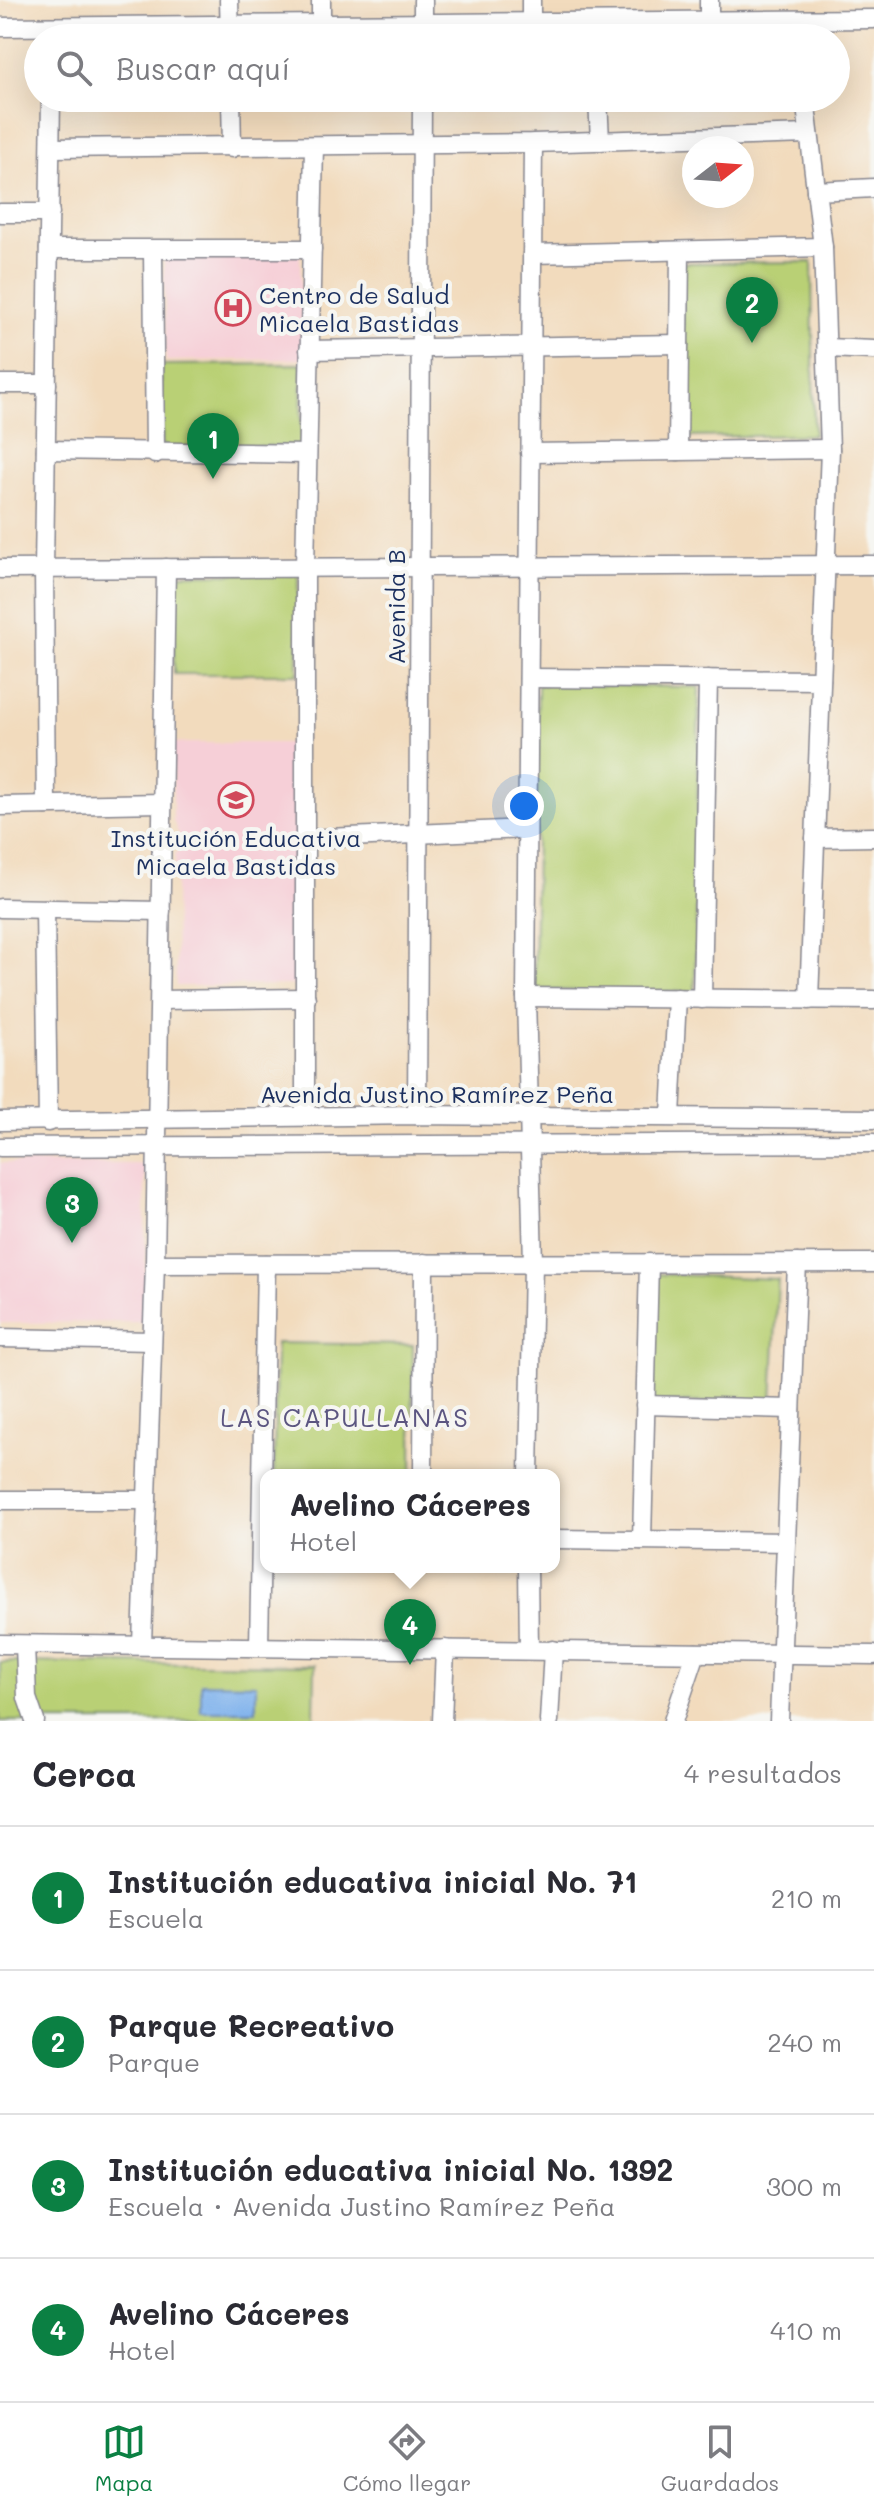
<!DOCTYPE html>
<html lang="es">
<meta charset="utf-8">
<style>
body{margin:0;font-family:Mali,sans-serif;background:#f2f2f3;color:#2b2b33}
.compass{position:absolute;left:682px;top:136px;width:72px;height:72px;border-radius:50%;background:#fff;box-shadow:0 8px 32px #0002;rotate:73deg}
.you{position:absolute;left:524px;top:806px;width:28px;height:28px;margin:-20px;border:6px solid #fff;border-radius:50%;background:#1a73e8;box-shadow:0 0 0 12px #1a73e833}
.badge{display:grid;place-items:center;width:52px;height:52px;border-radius:50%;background:#0b8043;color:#fff;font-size:26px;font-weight:700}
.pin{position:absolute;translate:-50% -66px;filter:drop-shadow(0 2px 4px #0008)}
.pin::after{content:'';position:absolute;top:42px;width:28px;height:24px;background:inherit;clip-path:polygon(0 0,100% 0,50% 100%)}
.popup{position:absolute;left:260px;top:1469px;width:300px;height:104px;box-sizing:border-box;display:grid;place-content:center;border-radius:16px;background:#fff;filter:drop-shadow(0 2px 6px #0005);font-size:26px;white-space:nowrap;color:#7c7c81}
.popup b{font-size:30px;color:#2b2b33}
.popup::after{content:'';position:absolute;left:50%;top:100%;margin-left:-16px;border:16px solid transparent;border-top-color:#fff}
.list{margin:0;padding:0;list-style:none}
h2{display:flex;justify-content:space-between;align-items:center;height:104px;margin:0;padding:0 32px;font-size:34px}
h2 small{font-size:26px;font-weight:400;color:#7c7c81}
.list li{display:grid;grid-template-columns:52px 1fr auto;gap:24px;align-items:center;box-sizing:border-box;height:144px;padding:0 32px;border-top:2px solid #e1e1e2}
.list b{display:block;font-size:30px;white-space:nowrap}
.list p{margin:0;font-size:26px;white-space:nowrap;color:#7c7c81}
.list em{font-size:26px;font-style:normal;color:#7c7c81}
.icon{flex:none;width:44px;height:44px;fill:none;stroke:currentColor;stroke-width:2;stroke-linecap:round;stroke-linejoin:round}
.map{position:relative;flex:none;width:874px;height:1721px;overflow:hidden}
.search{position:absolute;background:#fff;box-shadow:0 8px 32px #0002;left:24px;right:24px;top:24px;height:88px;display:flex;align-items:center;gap:20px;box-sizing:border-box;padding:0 28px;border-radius:44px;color:#7c7c81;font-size:30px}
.sheet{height:680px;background:#fff}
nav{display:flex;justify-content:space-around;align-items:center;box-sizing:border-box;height:112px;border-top:2px solid #e1e1e2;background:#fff;font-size:22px;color:#7c7c81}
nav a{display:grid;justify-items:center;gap:4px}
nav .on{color:#0b8043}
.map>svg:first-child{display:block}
.built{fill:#f6cfd7}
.green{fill:#b9d075;stroke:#6a806a;stroke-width:2}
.water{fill:#80b2ec;stroke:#4e70a5;stroke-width:2}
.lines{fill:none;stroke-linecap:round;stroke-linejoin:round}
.minor-casing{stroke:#86858e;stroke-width:21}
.minor{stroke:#fff;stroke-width:18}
.labels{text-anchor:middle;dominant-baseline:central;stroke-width:8;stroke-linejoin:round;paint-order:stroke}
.poi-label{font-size:24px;fill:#1b2f5e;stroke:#f6f6f2;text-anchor:start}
.street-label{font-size:24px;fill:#1b2f5e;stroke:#f6f6f2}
.neighbourhood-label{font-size:26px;letter-spacing:2px;fill:#5c5681;stroke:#f6f6f2}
</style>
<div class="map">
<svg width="874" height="1721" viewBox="0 0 874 1721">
<rect width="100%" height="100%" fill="#f6f6f2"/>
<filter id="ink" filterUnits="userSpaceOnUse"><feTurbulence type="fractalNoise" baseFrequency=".0125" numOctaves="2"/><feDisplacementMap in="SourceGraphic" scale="16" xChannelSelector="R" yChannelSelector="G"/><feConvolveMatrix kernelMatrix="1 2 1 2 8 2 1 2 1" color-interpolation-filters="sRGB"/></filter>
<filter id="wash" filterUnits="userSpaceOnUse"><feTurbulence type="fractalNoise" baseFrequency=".006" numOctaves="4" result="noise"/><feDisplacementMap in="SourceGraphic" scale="32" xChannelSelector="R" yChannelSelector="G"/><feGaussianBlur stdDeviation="1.8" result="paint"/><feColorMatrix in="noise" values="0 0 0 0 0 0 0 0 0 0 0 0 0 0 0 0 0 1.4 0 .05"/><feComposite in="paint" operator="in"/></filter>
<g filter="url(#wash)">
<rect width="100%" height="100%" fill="#f2dbbd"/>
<!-- built -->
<g class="built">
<polygon points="300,255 303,359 166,361 164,258"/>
<polygon points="173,743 300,743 302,985 176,986 175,855 183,845 173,820"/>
<polygon points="0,1163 145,1164 145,1322 0,1323"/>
</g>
<!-- green -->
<g class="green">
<polygon points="812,262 814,435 685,437 682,263"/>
<polygon points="302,364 301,446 162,447 161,365"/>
<rect x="174" y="574" width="124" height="100"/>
<polygon points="538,685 699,687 695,992 534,990"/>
<polygon points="654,1274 778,1279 772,1403 649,1402"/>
<polygon points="276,1343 413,1345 412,1475 274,1475"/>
<polygon points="0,1662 315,1665 314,1721 0,1721"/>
</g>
<!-- water -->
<polygon class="water" points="201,1683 256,1684 256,1711 201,1711"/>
</g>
<g filter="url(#ink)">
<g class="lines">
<defs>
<g id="minor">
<polyline points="229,0 230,37"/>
<polyline points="423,0 423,38"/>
<polyline points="709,21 709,0"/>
<polyline points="531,23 531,0"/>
<polyline points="321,26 321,0"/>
<polyline points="0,27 874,19"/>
<polyline points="231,98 232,148"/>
<polyline points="598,98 600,141"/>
<polyline points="805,98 823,247 830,449 809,1000"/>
<polyline points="51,148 533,143 809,134"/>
<polyline points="816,191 874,188"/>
<polyline points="0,213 50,213"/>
<polyline points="49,249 312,249"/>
<polyline points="153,251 155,454"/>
<polyline points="532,254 823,247"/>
<polyline points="827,348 874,350"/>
<polyline points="309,350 679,344"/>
<polyline points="0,384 47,384"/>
<polyline points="46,450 307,454"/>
<polyline points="678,451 680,251"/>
<polyline points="530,453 830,449"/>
<polyline points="0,569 874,565"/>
<polyline points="529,678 821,680"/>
<polyline points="46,805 44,569 51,98"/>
<polyline points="0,806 162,803"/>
<polyline points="815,838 874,837"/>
<polyline points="306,839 527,829"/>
<polyline points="0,908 161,911"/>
<polyline points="45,909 48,1122"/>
<polyline points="526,997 874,1000"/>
<polyline points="702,999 708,679"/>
<polyline points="160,1000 306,998"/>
<polyline points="417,1115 422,98"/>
<polyline points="305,1116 305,568 314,146"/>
<polyline points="671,1116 677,998"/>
<polyline points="0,1121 417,1115 874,1119"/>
<polyline points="0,1147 874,1143"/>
<polyline points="155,1264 874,1263"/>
<polyline points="0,1338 152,1341"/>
<polyline points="645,1405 791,1409"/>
<polyline points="423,1475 424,1263"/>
<polyline points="529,1475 533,1263 526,997 533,143"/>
<polyline points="0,1500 147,1500"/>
<polyline points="554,1539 786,1542"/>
<polyline points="642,1540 649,1263"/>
<polyline points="528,1567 529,1650"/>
<polyline points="0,1644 874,1655"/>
<polyline points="142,1644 155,1264 166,568"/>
<polyline points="25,1645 27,1698 35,1721"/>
<polyline points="259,1646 266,1264"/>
<polyline points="442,1721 445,1649"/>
<polyline points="549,1721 553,1650"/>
<polyline points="673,1721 696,1653"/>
<polyline points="779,1721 797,1263"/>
</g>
</defs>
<!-- minor casing -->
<use href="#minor" class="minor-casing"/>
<!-- minor -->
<use href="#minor" class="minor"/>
</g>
</g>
<!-- icons -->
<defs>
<symbol id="hospital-ring" viewBox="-11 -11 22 22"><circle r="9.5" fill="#f6f6f2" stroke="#d1495b" stroke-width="1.5"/><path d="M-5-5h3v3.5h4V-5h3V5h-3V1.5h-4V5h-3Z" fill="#d1495b"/></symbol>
<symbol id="school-ring" viewBox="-11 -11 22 22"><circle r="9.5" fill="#f6f6f2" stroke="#d1495b" stroke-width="1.5"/><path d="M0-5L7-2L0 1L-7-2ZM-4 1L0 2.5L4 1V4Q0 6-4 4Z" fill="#d1495b"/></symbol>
</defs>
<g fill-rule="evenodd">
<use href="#hospital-ring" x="213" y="288" width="40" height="40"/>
<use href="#school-ring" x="216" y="780" width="40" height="40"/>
</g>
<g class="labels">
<!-- poi labels -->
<g class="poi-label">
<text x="259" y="294">Centro de Salud<tspan x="259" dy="28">Micaela Bastidas</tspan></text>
<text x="236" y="837" text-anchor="middle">Institución Educativa<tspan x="236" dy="28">Micaela Bastidas</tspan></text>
</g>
<!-- street labels -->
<g class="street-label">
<text transform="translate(395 607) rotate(-90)">Avenida B</text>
<text x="437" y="1093">Avenida Justino Ramírez Peña</text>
</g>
<!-- neighbourhood labels -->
<g class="neighbourhood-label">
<text x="345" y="1417">LAS CAPULLANAS</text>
</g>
</g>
</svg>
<svg class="compass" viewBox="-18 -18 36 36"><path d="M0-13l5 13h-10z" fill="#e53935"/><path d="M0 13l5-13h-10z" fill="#7c7c81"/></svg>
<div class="you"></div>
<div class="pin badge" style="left:213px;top:479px">1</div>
<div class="pin badge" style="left:752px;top:343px">2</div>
<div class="pin badge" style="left:72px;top:1243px">3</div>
<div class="pin badge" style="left:410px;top:1665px">4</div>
<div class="popup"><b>Avelino Cáceres</b>Hotel</div>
<div class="search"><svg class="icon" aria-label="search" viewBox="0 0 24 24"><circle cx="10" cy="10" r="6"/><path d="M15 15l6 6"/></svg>Buscar aquí</div>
</div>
<section class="sheet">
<h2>Cerca<small>4 resultados</small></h2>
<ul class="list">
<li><span class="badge">1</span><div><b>Institución educativa inicial No. 71</b><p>Escuela</p></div><em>210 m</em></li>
<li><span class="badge">2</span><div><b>Parque Recreativo</b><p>Parque</p></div><em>240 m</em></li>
<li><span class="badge">3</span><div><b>Institución educativa inicial No. 1392</b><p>Escuela · Avenida Justino Ramírez Peña</p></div><em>300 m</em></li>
<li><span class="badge">4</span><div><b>Avelino Cáceres</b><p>Hotel</p></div><em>410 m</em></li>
</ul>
</section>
<nav>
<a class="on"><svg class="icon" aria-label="map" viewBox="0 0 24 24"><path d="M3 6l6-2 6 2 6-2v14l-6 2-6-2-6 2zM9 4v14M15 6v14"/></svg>Mapa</a>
<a><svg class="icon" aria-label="directions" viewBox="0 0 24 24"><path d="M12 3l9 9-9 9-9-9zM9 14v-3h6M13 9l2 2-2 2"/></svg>Cómo llegar</a>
<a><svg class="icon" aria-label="saved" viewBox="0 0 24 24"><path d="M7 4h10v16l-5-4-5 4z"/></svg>Guardados</a>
</nav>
